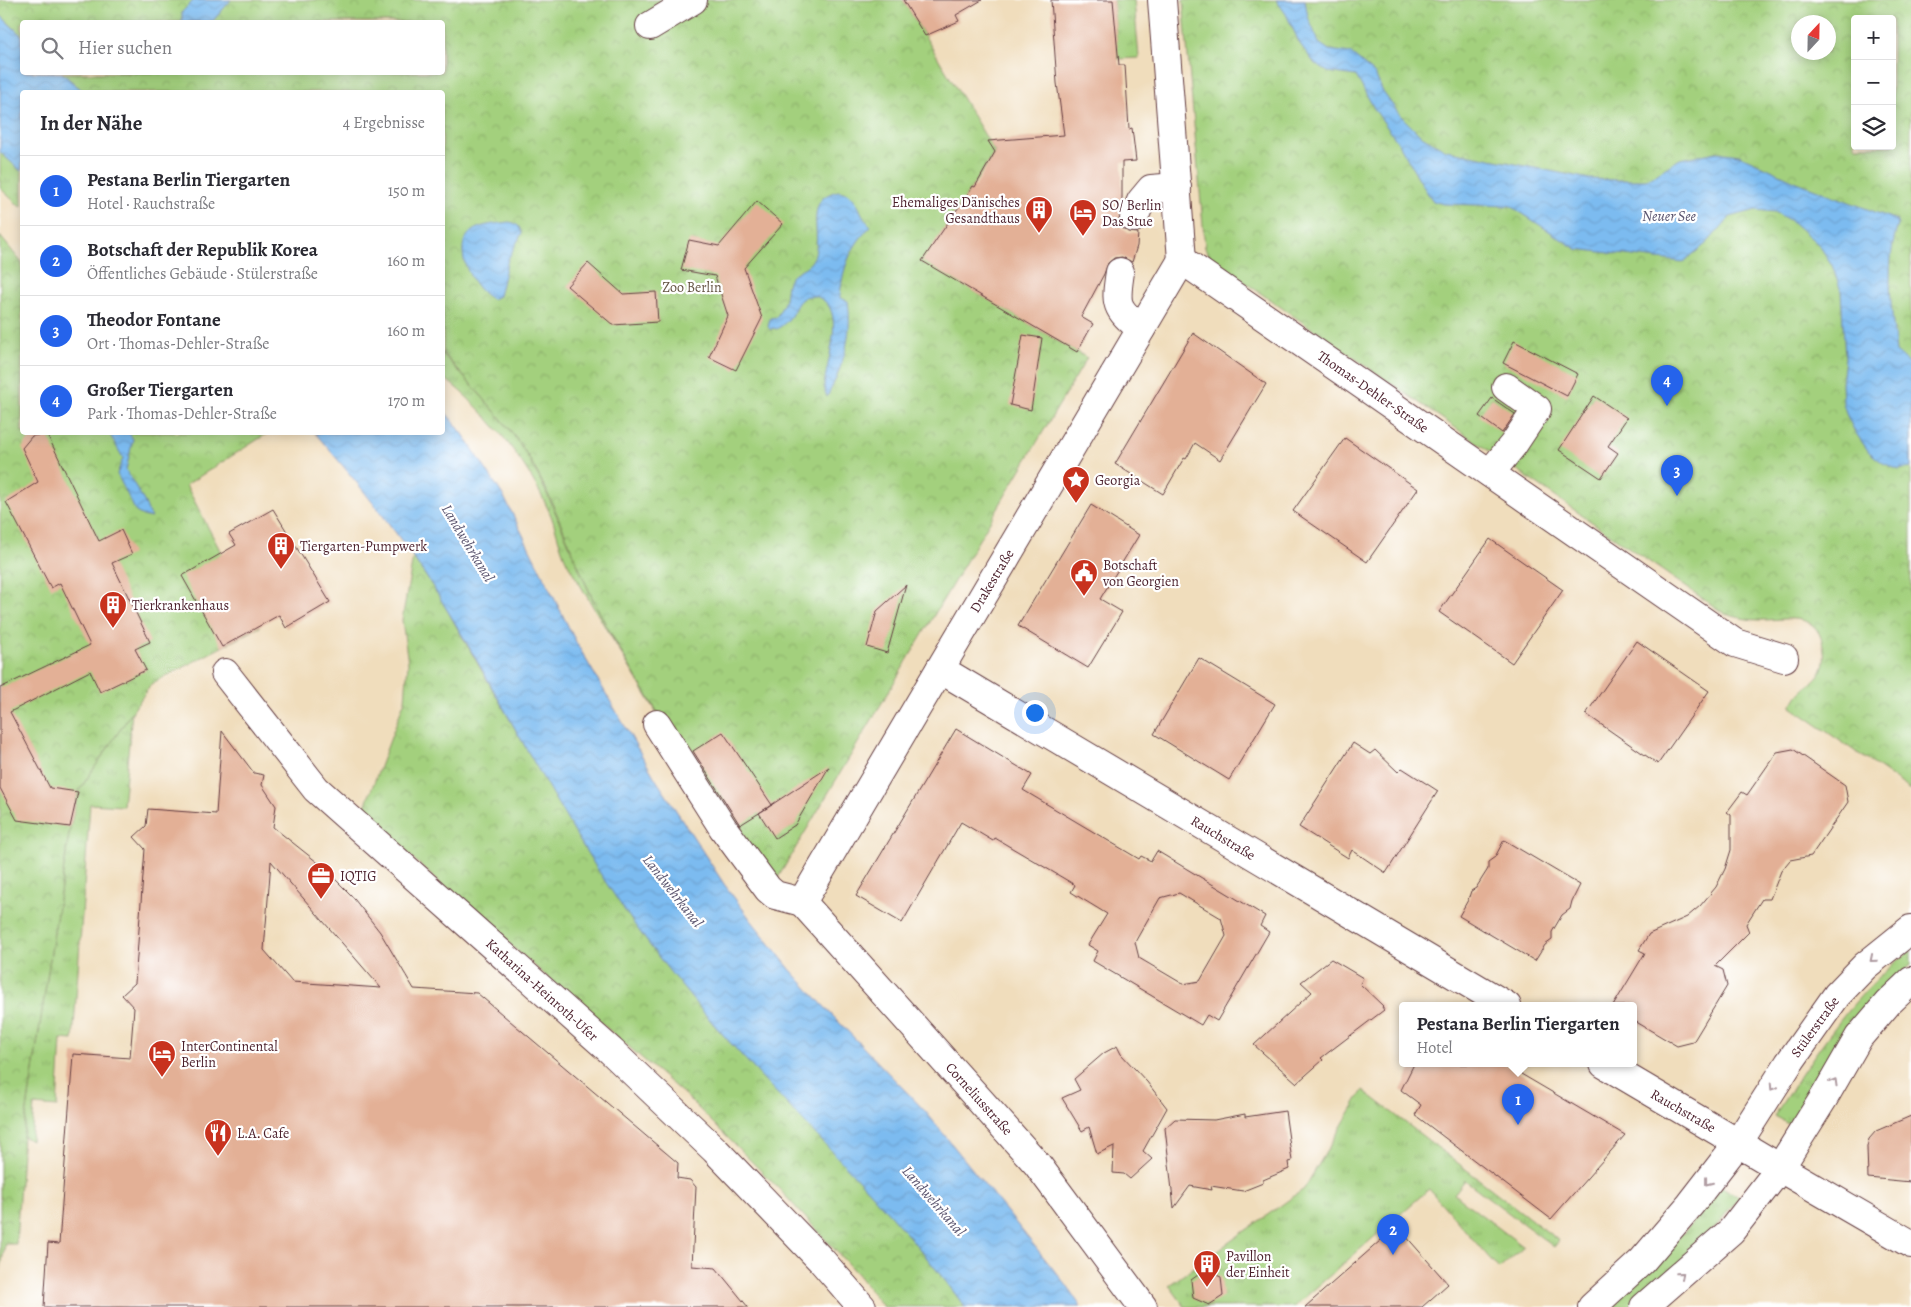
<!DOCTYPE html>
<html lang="de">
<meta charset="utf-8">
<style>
body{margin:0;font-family:Alegreya,serif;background:#f2f2f3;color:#2b2b33}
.controls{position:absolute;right:15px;top:15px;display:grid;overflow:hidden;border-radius:5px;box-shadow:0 2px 12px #0003}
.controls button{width:45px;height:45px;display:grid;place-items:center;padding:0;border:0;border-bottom:1px solid #e1e1e2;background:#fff;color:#2b2b33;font:25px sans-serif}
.compass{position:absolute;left:1791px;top:15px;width:45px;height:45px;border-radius:50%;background:#fff;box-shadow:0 2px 12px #0003;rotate:22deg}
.you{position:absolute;left:1034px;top:712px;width:18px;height:18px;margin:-12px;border:4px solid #fff;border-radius:50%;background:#1a73e8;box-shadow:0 0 0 8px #1a73e833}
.badge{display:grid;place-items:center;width:32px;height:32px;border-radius:50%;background:#2563eb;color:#fff;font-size:16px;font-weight:700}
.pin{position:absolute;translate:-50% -41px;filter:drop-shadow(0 1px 2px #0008)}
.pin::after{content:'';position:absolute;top:26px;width:18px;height:15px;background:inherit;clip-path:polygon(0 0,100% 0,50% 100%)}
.popup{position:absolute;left:1399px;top:1002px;width:238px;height:65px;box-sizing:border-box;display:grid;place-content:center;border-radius:5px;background:#fff;filter:drop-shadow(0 1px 4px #0005);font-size:16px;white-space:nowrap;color:#7c7c81}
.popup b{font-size:19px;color:#2b2b33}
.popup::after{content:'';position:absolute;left:50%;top:100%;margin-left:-10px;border:10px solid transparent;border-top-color:#fff}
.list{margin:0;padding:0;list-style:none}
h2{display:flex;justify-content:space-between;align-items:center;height:65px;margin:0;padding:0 20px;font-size:21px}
h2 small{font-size:16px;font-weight:400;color:#7c7c81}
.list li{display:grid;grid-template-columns:32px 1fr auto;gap:15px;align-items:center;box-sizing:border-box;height:70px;padding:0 20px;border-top:1px solid #e1e1e2}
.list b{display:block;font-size:19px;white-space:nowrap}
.list p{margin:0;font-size:16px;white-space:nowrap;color:#7c7c81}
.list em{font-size:16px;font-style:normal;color:#7c7c81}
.icon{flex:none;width:28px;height:28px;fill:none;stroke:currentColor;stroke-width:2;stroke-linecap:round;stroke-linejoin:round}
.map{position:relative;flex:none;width:1911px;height:1307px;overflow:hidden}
.search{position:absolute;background:#fff;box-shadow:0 2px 12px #0003;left:20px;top:20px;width:425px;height:55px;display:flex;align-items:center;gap:12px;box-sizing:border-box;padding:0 18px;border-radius:5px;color:#7c7c81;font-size:19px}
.panel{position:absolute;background:#fff;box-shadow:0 2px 12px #0003;left:20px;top:90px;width:425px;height:345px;border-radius:5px}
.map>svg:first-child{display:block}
.grass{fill:url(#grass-tufts);stroke:#767854}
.park{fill:url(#park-crowns);stroke:#767854;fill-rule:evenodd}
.water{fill:url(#water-waves);stroke:#636d8e}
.building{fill:#e3b096;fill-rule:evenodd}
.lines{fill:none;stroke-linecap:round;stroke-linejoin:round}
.minor-casing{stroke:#633c41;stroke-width:30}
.major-casing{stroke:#633c41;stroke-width:30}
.minor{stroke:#fff;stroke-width:28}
.major{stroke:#fff;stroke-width:28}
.oneway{stroke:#ae9aa0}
.labels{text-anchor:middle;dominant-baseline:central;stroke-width:4.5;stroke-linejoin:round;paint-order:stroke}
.poi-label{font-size:14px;fill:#4a1f2b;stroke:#fff;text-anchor:start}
.park-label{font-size:14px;fill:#655444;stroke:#fff}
.street-label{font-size:14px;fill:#4a1f2b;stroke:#fff}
.water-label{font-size:15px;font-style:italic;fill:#5c5670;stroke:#fff}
</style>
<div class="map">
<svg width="1911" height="1307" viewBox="0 0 1911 1307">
<defs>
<pattern id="grass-tufts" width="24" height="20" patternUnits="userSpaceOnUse" patternTransform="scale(1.25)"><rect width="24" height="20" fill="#a3d07d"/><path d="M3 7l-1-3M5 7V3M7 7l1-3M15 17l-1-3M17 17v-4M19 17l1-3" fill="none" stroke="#8eb26c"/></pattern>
<pattern id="park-crowns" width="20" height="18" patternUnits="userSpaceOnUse" patternTransform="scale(1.25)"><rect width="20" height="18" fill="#a3d07d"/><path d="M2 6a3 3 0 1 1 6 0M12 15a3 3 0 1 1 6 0" fill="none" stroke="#8eb26c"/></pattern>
<pattern id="water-waves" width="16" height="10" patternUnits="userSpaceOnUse" patternTransform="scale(1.25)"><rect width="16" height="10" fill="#7cbbf0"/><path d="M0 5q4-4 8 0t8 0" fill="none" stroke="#6da0ce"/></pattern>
</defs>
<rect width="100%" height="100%" fill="#fff"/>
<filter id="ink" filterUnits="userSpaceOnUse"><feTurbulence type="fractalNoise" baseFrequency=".02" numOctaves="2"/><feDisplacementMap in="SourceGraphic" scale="10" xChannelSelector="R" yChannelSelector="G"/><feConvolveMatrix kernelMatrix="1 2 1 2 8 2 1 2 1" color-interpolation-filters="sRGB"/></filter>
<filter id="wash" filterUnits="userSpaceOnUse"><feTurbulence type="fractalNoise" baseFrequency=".0096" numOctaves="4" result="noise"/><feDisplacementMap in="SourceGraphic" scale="20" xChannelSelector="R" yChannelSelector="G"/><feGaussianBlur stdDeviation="1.12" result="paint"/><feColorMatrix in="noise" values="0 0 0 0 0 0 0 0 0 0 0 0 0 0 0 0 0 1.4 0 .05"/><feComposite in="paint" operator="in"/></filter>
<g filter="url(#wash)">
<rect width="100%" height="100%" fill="#f0ddbc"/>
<!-- grass -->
<g class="grass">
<polygon points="1113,0 1134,0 1139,58 1118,59"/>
<polygon points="0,152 22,172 22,207 16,203 0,188"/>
<path d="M442,353C472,387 507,420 529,459C558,509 575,566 602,618C623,658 648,697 671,736C637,679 602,623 569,566C559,549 557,527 548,509C525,459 486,410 443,377Z"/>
<polygon points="132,712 123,806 90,804 73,1040 61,1039 57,1107 34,1105 31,1141 23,1136 70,827 78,792"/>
<path d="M1911,950V965L1886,987L1792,1126L1774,1116C1814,1055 1852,994 1911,950Z"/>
<polygon points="1363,1090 1559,1241 1554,1247 1465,1180 1454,1194 1524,1247 1499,1269 1429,1189 1294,1307 1185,1307 1169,1285 1304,1189"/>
<polygon points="1722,1186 1739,1197 1706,1239 1666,1277 1630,1307 1608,1307 1688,1228"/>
</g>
<!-- park -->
<g class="park">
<path d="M0,0H903L995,152L923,261L1087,358L773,886C714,798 653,712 603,619C575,567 559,508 529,458C506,419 472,387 443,353L442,92H84L62,73L442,72V22H22V36L0,15Z"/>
<path d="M1183,0H1911V790L1791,707C1794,702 1796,698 1799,694C1806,686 1816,682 1821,672C1825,663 1825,654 1823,645C1816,609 1784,621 1759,620C1747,620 1736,617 1725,614L1211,259L1205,248ZM1855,19H1892V146H1855ZM1798,22H1828V52H1798Z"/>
<polygon points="0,236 22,263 22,432 268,433 186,485 260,627 151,684 78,792 70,827 23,1136 16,1244 5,1244 0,1275"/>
<path d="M413,557L439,596L560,807L690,996L716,1027C801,1118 892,1206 965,1307H883L858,1275L781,1191L685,1095L460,902L363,812L405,700L408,663L402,620Z"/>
</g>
<!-- water -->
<g class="water">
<polygon points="194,0 231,0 212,22 182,22 182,12"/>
<path d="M1276,0H1305L1308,17L1319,43L1329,50L1350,53L1375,74L1383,92L1399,114L1420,135L1446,150L1590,179L1617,180H1646L1680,159L1717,152L1739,155L1797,182L1896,220L1898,225C1884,266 1892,310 1896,352L1911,365V467L1899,470L1883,463L1869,452L1855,432L1847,416L1843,403L1842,383L1845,358L1841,291L1832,265L1819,245L1794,223L1775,212L1756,210L1730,217L1707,243L1683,262L1576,249L1511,206L1443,204L1433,201L1426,191L1399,144L1375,110L1356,76L1328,72L1315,64L1300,44L1286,14Z"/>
<polygon points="0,15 22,36 22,72 62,73 84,92 22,92 22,172 0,152"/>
<path d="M838,191C861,194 856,213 871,226C850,247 842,269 840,298L848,301C853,336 843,366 827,397C826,393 824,390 824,386C826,364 845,315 823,300C818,296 811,295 805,297C797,301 795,309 791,316C787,322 783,325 777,329L772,328L771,330L768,327L770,318L777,317C779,311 784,305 785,299C787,291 785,284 791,277C799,268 809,269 814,257C823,234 802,199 838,191Z"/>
<path d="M509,222C517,223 519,226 522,233L508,259L499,296L492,299C474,291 453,252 468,235C476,224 497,224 509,222Z"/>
<path d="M443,409L463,434L504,497L577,644L655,778L724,884L751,920L790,969L832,1015L925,1111L1067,1286L1081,1307H965C871,1178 746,1075 651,947C568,837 510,712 438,595C402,537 359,484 315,433L442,432Z"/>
<polygon points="109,433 129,433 133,439 126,470 145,503 151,518 143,516 136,512 117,474 123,458"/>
</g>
<g id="blocks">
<!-- building -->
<g class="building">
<polygon points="903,0 982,0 956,15 959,21 925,36"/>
<polygon points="1051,0 1113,0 1119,65 1125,65 1129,129 1132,128 1136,161 1122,162 1122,206 1119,220 1121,227 1128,232 1138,233 1137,246 1132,262 1122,257 1114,258 1108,263 1104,274 1081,317 1093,324 1077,352 922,261 973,186 975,187 995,152 988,141 1064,135 1057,83"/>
<polygon points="757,201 783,224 744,268 762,318 736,370 709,357 728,316 715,276 681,270 689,240 719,246"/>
<polygon points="588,263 623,294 656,292 658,322 613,325 567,286"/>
<polygon points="1193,333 1266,384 1220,460 1195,443 1186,459 1184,458 1163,494 1115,464"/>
<polygon points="1023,335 1042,338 1031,410 1010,405"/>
<polygon points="1514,341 1578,374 1567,396 1503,363"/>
<polygon points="1594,396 1627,418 1608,446 1618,453 1601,478 1559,450"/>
<polygon points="1492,398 1515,414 1502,433 1479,416"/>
<polygon points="47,434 99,541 121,530 132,554 112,563 150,642 135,649 146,670 100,692 90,671 10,712 50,788 78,792 70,827 17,820 0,788 0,688 90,645 60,583 51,588 6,502 38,482 22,448 32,436"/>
<polygon points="1345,438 1418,489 1367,562 1293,511"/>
<polygon points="1091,505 1139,535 1100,599 1122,612 1088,668 1018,626"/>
<polygon points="273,509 330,602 286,628 279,615 222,647 182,576 236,545 229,534"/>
<polygon points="1490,539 1563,590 1512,663 1439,612"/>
<polygon points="906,585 887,653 867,647 877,611"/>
<polygon points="1637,641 1709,691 1658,764 1586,714"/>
<polygon points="1199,658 1275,704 1229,780 1154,734"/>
<path d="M956,729L1032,775L1023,790L1139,859L1141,856L1151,861L1157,851L1265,916L1260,926L1269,932L1217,1021L1207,1015L1201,1025L1093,961L1098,951L1088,945L1107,914L1071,892L1075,885L995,838L993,841L961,822L902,923L856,896ZM1179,893L1221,918L1226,936L1200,981L1183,984L1139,958L1135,942L1160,898Z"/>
<path d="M222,731L254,773L264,775L262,785L276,806L273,827L322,866L351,895L380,932L414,989L477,993L678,1163L677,1178L690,1180L696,1187L692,1266L716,1268L748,1307H44L48,1243L59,1244L73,1054L130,1058L134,1008L122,995L135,983L145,849L134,837L146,826L148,809L216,814ZM271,861L381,988L292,982L264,950Z"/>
<polygon points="723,732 772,805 740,825 693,751"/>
<polygon points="1353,743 1370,754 1375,750 1398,772 1402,768 1438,791 1386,873 1352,850 1348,858 1299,827"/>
<polygon points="1793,749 1845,785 1848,802 1811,856 1790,860 1781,871 1770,899 1762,899 1746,924 1749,932 1715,966 1723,970 1727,986 1693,1042 1677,1046 1633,1020 1633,1006 1613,1006 1645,953 1639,950 1649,934 1687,917 1700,906 1716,887 1725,869 1731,850 1731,815 1727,812 1742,792 1747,795 1777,752"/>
<polygon points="829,767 795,825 775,838 759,813"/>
<polygon points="1504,840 1580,885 1572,901 1570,909 1562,915 1552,932 1552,940 1545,945 1535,961 1459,916 1468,900 1471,891 1476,888 1488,869 1488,862 1495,857"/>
<polygon points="1331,959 1363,978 1360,984 1383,1006 1382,1007 1384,1010 1321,1058 1323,1060 1297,1083 1254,1045 1312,992 1301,982"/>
<polygon points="1117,1046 1121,1054 1147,1082 1167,1108 1143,1151 1152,1159 1130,1179 1124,1174 1113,1173 1114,1146 1097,1154 1089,1127 1082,1131 1062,1098 1080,1090 1074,1079 1104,1053"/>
<polygon points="1414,1064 1504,1064 1625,1135 1551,1219 1415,1115 1421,1105 1401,1090"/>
<polygon points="1285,1111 1292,1161 1288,1162 1289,1169 1263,1180 1263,1183 1243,1191 1211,1186 1212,1190 1190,1186 1174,1208 1165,1128 1175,1119 1214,1120 1245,1114 1245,1117"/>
<polygon points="1911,1116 1911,1182 1868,1178 1867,1147 1869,1139 1876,1131"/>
<polygon points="1397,1226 1448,1284 1422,1307 1305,1307"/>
<polygon points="1205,1270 1221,1277 1223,1296 1209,1305 1193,1298 1191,1280"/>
</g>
</g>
</g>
<g filter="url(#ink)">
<use href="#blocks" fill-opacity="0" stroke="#633c41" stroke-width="1"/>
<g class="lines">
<defs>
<g id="minor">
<polyline points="1162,0 1182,260"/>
<polyline points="650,26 693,0"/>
<polyline points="1134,218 1141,201 1151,189 1177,187"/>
<polyline points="1182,260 1735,643 1784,658"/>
<path d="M1120,272C1115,304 1115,308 1141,329"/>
<polyline points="1490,473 1513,445 1537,409 1506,387"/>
<polyline points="940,669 1507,1006"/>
<polyline points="225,673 316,789 611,1051 715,1150 821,1260 862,1307"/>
<polyline points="657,724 723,828 768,889 775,895 802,902"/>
<polyline points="802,902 1182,260"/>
<polyline points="802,902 1037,1164 1143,1307"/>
<polyline points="1604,1064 1738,1143"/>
<polyline points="1780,1168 1911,1244"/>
</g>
<g id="major">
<polyline points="1738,1143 1780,1168"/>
<polyline points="1592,1307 1642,1261 1690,1205 1738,1143 1789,1063 1837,995 1865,966 1911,929"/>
<polyline points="1644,1307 1731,1231 1780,1168 1825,1096 1859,1037 1888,1003 1911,981"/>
</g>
</defs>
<!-- minor casing -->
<use href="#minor" class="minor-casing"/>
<!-- major casing -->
<use href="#major" class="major-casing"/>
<!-- minor -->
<use href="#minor" class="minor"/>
<!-- major -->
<use href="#major" class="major"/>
</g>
<!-- one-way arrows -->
<defs><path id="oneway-chevron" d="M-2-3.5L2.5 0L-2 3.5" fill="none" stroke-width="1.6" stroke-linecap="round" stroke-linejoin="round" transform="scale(1.25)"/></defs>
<g class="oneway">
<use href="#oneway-chevron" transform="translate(1873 959) rotate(140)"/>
<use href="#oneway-chevron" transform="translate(1834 1082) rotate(-60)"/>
<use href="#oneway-chevron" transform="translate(1773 1087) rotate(123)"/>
<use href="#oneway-chevron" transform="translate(1708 1182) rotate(128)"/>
<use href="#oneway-chevron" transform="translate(1681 1275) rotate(-41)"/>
</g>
</g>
<!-- icons -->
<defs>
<symbol id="building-pin" viewBox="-11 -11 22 30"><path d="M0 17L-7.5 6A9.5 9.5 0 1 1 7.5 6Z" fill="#c8321e" stroke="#fff"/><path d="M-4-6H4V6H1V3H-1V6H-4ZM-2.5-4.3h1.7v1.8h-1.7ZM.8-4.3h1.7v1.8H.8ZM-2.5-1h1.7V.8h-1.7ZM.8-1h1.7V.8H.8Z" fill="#fff"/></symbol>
<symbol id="hotel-pin" viewBox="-11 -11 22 30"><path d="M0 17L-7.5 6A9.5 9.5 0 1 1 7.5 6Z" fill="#c8321e" stroke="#fff"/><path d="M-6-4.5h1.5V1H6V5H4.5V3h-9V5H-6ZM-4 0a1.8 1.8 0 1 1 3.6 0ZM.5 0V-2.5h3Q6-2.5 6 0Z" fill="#fff"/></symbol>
<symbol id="sight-pin" viewBox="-11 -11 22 30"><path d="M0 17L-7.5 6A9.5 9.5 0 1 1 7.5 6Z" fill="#c8321e" stroke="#fff"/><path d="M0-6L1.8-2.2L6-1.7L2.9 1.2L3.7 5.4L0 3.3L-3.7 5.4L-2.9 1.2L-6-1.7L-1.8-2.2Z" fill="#fff"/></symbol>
<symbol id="civic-pin" viewBox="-11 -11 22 30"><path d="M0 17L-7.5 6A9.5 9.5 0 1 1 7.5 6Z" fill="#c8321e" stroke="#fff"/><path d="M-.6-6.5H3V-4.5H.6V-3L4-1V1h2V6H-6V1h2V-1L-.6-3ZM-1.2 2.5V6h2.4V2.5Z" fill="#fff"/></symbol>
<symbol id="office-pin" viewBox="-11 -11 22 30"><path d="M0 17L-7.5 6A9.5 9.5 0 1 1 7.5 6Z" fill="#c8321e" stroke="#fff"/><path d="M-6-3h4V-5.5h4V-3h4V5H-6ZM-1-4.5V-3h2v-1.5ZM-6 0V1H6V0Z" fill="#fff"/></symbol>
<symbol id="restaurant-pin" viewBox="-11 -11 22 30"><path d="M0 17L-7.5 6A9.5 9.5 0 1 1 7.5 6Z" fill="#c8321e" stroke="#fff"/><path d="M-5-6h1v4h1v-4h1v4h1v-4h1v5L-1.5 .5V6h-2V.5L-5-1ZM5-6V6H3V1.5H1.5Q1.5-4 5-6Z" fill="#fff"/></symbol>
</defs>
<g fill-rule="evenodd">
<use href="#building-pin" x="1023" y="194" width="32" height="43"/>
<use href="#hotel-pin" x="1067" y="197" width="32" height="43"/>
<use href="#sight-pin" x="1060" y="464" width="32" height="43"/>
<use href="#building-pin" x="265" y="530" width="32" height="43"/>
<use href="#civic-pin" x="1068" y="557" width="32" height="43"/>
<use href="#building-pin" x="97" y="589" width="32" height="43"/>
<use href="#office-pin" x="305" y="860" width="32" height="43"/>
<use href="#hotel-pin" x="146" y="1038" width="32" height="43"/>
<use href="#restaurant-pin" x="202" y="1117" width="32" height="43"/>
<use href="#building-pin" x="1191" y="1248" width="32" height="43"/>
</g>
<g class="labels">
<!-- poi labels -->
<g class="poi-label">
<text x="1020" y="202" text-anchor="end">Ehemaliges Dänisches<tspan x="1020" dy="16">Gesandthaus</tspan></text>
<text x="1102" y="205">SO/ Berlin<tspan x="1102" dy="16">Das Stue</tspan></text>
<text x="1095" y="480">Georgia</text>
<text x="300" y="546">Tiergarten-Pumpwerk</text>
<text x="1103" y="565">Botschaft<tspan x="1103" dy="16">von Georgien</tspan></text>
<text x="132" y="605">Tierkrankenhaus</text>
<text x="340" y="876">IQTIG</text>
<text x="181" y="1046">InterContinental<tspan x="181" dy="16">Berlin</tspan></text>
<text x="237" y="1133">L.A. Cafe</text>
<text x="1226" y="1256">Pavillon<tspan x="1226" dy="16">der Einheit</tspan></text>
</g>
<!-- park labels -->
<g class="park-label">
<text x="692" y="287">Zoo Berlin</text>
</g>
<!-- street labels -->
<g class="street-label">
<text transform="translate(1373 392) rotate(35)">Thomas-Dehler-Straße</text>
<text transform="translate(992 581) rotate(-59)">Drakestraße</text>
<text transform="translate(1223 838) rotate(31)">Rauchstraße</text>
<text transform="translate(542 990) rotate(42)">Katharina-Heinroth-Ufer</text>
<text transform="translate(1815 1027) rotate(-54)">Stülerstraße</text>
<text transform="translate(979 1099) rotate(48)">Corneliusstraße</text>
<text transform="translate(1683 1111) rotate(30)">Rauchstraße</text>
</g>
<!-- water labels -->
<g class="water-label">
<text x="1669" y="216">Neuer See</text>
<text transform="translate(468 543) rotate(59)">Landwehrkanal</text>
<text transform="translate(673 891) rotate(52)">Landwehrkanal</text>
<text transform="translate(934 1201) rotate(49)">Landwehrkanal</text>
</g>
</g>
</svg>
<div class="controls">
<button>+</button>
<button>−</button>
<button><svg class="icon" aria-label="layers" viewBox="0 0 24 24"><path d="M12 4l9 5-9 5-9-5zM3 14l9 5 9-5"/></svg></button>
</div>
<svg class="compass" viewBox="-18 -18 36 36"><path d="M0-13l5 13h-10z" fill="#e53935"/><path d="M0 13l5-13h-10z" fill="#7c7c81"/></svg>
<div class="you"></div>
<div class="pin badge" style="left:1518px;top:1125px">1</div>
<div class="popup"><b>Pestana Berlin Tiergarten</b>Hotel</div>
<div class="pin badge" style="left:1393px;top:1255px">2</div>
<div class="pin badge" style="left:1677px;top:496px">3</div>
<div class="pin badge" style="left:1667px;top:406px">4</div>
<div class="search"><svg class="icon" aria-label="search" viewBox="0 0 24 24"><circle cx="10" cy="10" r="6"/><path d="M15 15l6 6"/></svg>Hier suchen</div>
<section class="panel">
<h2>In der Nähe<small>4 Ergebnisse</small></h2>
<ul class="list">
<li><span class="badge">1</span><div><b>Pestana Berlin Tiergarten</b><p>Hotel · Rauchstraße</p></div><em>150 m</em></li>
<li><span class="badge">2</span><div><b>Botschaft der Republik Korea</b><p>Öffentliches Gebäude · Stülerstraße</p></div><em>160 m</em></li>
<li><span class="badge">3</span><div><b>Theodor Fontane</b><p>Ort · Thomas-Dehler-Straße</p></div><em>160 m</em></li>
<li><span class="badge">4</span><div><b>Großer Tiergarten</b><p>Park · Thomas-Dehler-Straße</p></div><em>170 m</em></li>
</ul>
</section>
</div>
